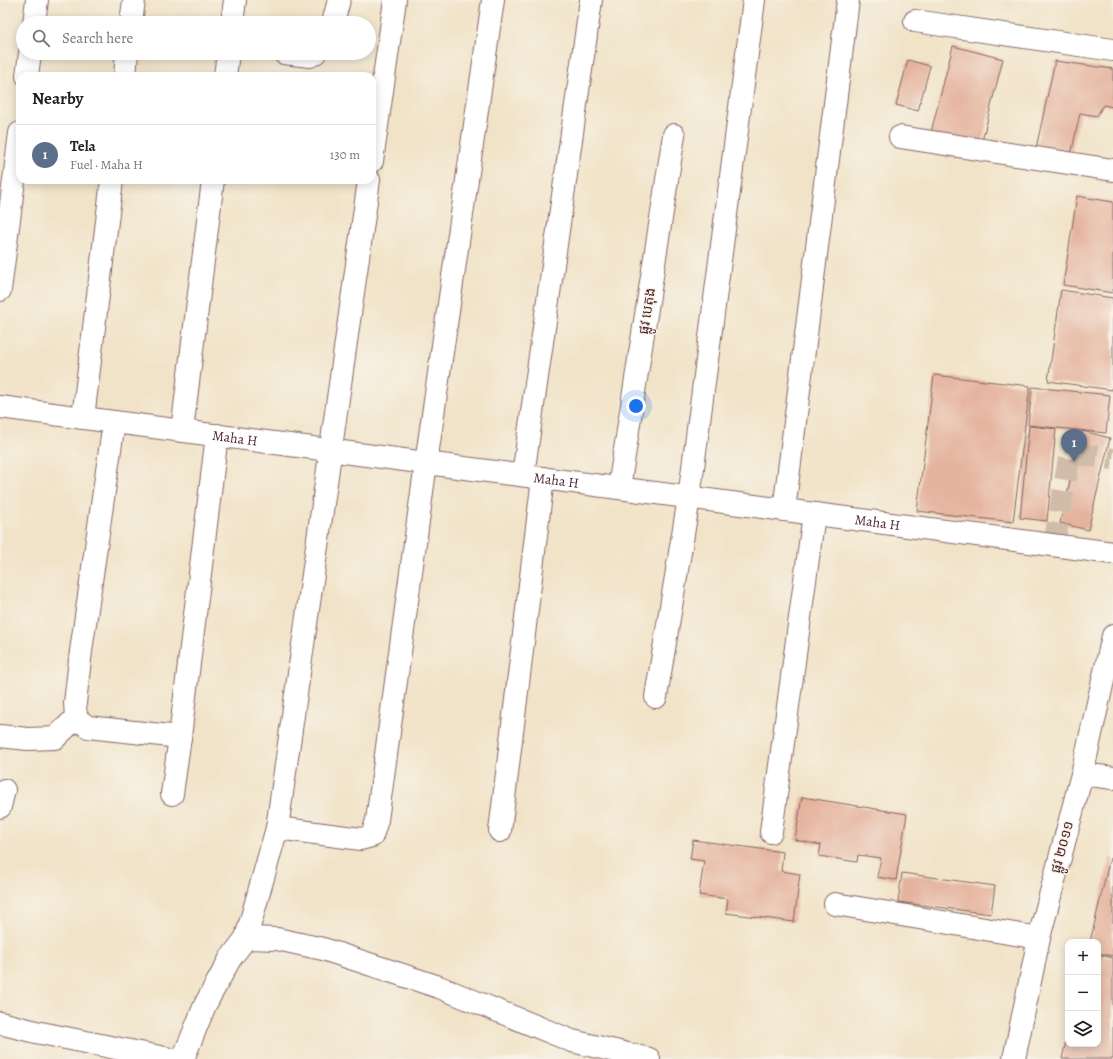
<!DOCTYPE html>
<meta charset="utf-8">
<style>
body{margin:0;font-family:Alegreya,"Noto Sans Khmer",serif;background:#f2f2f2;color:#202124}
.controls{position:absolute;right:12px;bottom:12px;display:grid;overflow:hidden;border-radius:8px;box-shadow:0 2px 10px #0003}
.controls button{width:36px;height:36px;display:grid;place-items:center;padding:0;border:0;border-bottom:1px solid #e0e0e0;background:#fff;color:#202124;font:20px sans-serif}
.you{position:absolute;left:636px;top:406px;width:14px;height:14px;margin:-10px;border:3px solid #fff;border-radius:50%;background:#1a73e8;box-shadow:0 0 0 6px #1a73e833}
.badge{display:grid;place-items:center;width:26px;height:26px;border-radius:50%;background:#d93025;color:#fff;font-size:13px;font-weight:700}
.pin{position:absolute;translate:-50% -33px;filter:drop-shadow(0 1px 2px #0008)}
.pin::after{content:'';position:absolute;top:21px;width:14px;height:12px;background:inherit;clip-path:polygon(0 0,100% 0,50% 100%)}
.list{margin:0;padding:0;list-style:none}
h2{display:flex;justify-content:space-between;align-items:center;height:52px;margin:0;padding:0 16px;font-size:17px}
h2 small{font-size:13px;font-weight:400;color:#757577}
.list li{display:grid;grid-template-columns:26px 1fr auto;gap:12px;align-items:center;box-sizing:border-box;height:60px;padding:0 16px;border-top:1px solid #e0e0e0}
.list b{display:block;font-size:15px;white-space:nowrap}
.list p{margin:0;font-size:13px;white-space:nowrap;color:#757577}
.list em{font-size:13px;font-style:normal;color:#757577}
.icon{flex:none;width:22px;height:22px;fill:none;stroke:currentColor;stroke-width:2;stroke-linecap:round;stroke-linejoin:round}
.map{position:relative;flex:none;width:1113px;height:1059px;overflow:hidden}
.search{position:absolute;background:#fff;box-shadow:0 2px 10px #0003;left:16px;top:16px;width:360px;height:44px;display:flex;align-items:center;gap:10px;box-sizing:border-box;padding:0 14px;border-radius:22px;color:#757577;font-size:15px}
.panel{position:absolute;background:#fff;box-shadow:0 2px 10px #0003;left:16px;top:72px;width:360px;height:112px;border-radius:12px}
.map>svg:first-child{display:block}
.building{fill:#e5b49e}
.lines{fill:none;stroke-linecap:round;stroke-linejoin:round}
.minor-tunnel{stroke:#d0bca9;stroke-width:22;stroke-dasharray:22 11;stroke-linecap:butt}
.minor-casing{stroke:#846462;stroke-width:24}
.major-casing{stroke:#846462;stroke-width:24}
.minor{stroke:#fff;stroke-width:22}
.major{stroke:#fff;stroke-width:22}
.labels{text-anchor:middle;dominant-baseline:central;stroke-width:3;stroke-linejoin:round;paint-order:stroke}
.street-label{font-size:14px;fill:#4a1f2b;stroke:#f7f3e8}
</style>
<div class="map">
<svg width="1113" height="1059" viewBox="0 0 1113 1059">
<rect width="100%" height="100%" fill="#f7f3e8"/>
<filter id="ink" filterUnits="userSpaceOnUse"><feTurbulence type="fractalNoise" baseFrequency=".025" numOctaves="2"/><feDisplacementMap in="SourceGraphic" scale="8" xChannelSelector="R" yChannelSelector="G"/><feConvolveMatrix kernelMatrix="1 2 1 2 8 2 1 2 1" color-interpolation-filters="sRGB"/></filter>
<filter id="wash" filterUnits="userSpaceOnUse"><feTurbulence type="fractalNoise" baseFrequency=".012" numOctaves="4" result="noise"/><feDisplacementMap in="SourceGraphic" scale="16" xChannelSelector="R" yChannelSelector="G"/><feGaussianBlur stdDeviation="0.9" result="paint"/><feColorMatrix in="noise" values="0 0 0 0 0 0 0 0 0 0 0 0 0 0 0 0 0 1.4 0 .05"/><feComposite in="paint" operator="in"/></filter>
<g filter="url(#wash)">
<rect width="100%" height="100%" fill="#f1e3c8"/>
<g id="blocks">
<!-- building -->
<g class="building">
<polygon points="953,46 1003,59 981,145 930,136"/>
<polygon points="908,60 930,66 918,111 896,105"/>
<polygon points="1055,61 1113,69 1113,107 1103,105 1097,116 1080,113 1070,160 1035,153"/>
<polygon points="1077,196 1113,202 1113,293 1063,285"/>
<polygon points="1061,290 1113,298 1113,381 1112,390 1048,381"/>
<polygon points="934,375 1030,386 1013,522 917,511"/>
<polygon points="1032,387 1110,395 1106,433 1028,425"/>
<polygon points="1029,426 1056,429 1047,521 1020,518"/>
<polygon points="1082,431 1110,438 1088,530 1060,523"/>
<polygon points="802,797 907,814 896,880 877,877 881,858 858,855 857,862 819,856 821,845 795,840"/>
<polygon points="693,840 783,852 781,871 800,874 794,922 726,913 728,899 699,895 704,861 690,859"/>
<polygon points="1110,858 1113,858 1113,956 1098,953 1098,942 1090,942"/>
<polygon points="902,873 995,886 991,914 898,902"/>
<polygon points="1098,954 1113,958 1113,1059 1062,1059 1067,1036 1068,1044 1098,1044"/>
</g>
</g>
</g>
<g filter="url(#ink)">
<use href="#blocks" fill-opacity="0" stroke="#846462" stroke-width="1"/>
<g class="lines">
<!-- minor-tunnel -->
<polyline class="minor-tunnel" points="1054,545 1070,453 1113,459"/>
<defs>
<g id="minor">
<polyline points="915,21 1113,50"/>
<polyline points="34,23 37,0"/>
<polyline points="131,23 134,0"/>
<polyline points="232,23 235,0"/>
<polyline points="333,23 339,0"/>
<polyline points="284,53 310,56 315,53"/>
<polyline points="27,76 30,53"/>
<polyline points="125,76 127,53"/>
<polyline points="225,76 228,53"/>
<polyline points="900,137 1113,170"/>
<polyline points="372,161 395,0"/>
<polyline points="0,290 20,133"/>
<path id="s1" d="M0,407L1113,553"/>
<polyline points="83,418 112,180"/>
<polyline points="114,422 81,651 75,703 76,718 88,727 180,737"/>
<polyline points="182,431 213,180"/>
<polyline points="523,475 591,0"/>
<polyline points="619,488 674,135"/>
<polyline points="784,510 848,0"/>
<polyline points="656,697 689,498 754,0"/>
<polyline points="0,736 28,739 55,738 76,718"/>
<polyline points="1082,774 1113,778"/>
<polyline points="172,794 180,737 217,435"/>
<polyline points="0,807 4,790"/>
<polyline points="277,828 361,839 372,836 377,820 426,463 493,0"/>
<polyline points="500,831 543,478"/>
<polyline points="771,832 814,514"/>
<polyline points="835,904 1039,938"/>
<polyline points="246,938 277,828 369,180"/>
<polyline points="0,1023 36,1032 170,1059"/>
<polyline points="183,1059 205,1005 230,959 246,938 277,939 323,949 439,987 572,1041 649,1059"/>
</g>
<polyline id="major" points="1014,1059 1039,938 1082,774 1113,636"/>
</defs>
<!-- minor casing -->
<use href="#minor" class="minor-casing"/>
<!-- major casing -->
<use href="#major" class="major-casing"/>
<!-- minor -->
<use href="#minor" class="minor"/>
<!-- major -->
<use href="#major" class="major"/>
</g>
</g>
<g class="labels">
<!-- street labels -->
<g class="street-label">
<text transform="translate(647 311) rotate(-81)">ផ្លូវ បេតុង</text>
<text stroke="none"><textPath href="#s1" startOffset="237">Maha H</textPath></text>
<text stroke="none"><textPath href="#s1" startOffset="561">Maha H</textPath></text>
<text stroke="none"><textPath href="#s1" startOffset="885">Maha H</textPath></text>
<text transform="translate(1062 847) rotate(-75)">ផ្លូវ ២០១១</text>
</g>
</g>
</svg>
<div class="controls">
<button>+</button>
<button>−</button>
<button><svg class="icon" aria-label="layers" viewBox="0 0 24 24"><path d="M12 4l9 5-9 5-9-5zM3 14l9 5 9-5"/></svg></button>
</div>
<div class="you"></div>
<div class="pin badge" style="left:1074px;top:462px;background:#5c6f8a">1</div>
<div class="search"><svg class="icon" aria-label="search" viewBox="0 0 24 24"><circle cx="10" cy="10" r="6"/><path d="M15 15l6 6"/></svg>Search here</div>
<section class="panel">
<h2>Nearby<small></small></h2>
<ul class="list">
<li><span class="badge" style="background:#5c6f8a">1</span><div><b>Tela</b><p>Fuel · Maha H</p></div><em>130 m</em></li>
</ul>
</section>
</div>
